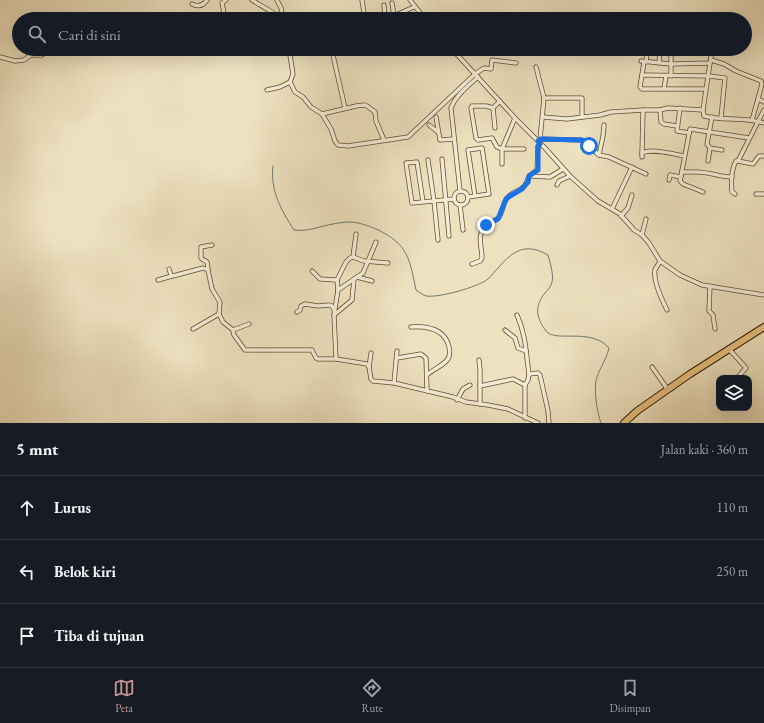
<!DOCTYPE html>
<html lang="id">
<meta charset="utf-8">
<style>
body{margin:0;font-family:"EB Garamond",serif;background:#20242c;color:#f1f3f6}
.controls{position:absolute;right:12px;bottom:12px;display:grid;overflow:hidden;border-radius:8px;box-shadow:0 4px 16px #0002}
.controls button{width:36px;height:36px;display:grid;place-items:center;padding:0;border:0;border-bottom:1px solid #363941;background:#171b24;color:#f1f3f6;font:20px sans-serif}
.stop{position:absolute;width:12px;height:12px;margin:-9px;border:3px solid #1a73e8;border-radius:50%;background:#fff}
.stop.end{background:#1a73e8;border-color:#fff;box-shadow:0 1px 4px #0008}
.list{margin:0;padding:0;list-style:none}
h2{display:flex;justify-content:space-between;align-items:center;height:52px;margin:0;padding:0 16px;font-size:17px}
h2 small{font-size:13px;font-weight:400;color:#9ea1a6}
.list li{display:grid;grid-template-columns:26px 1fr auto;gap:12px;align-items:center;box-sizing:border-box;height:64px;padding:0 16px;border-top:1px solid #363941}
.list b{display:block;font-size:15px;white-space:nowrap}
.list em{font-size:13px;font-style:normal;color:#9ea1a6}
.icon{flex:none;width:22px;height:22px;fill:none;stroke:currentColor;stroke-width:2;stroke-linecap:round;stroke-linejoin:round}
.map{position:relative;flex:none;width:764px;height:423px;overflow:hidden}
.search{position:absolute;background:#171b24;box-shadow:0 4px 16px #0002;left:12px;right:12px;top:12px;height:44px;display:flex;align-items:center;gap:10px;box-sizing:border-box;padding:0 14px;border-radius:22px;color:#9ea1a6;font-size:15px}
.sheet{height:244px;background:#171b24}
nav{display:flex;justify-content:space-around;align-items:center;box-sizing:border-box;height:56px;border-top:1px solid #363941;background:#171b24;font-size:11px;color:#9ea1a6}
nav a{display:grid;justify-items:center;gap:2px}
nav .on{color:#c59692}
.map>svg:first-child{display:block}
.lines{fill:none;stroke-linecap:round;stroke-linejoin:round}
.stream{stroke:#717b6e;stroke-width:1}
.street-casing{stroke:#624c30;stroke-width:5}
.highway-casing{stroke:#331a00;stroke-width:8}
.street{stroke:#f3ecd5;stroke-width:3.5}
.highway{stroke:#e6c080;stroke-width:6}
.route{stroke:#1a73e8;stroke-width:5}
</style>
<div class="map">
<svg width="764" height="423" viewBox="0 0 764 423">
<rect width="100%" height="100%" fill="#ede1bf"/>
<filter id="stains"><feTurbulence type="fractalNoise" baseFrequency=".005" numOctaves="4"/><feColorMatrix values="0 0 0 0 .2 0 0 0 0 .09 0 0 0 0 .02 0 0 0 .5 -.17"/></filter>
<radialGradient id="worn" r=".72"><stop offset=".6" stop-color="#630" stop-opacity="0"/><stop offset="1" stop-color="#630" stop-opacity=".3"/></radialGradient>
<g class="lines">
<!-- stream -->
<path class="stream" d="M273,166C270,190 281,210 294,230C308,232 320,226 333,224C338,223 344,222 349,222C365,222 394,235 403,249C411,260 413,277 416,290C419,292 423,295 426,296C439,298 478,287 488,279C492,276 494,271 498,268C513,251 525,242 548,255C550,263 555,277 551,285C549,290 544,293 542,297C534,310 538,320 546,331C555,343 591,327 609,348C606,360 601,366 597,377C593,387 597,413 601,423"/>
<defs>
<g id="street">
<path d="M252,0C259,5 276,13 280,19"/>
<polyline points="277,0 281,8 283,19"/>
<polyline points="362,0 365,19"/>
<polyline points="410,0 425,19"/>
<polyline points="392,3 394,16"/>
<path d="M192,4C198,7 203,6 207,0"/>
<polyline points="384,5 385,19"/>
<polyline points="221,19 224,13 222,3 226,0"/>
<polyline points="393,19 398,14 414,7"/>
<polyline points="289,49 293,74 290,82 295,92 303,97 311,107 322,114 331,129 335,141 338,145 348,146 408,137 475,74 484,68 491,69 492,60 516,63"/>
<polyline points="452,49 515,118 545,148 570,176 598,201 620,214 634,230 642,235 649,243 660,261 680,275 702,285 764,295"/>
<polyline points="332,51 345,108"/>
<polyline points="0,57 15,61 24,60 31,55 42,55"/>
<polyline points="711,60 724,64 736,71 761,81 762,84 758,99 764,102"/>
<polyline points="641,61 671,64 710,63 712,51 708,49"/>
<polyline points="644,62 640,87 642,89 705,89"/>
<polyline points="646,62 647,49"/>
<polyline points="659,63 660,49"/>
<path d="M710,63L703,110L704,116C723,121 744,117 764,123"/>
<polyline points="536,67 544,98 540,139"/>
<polyline points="642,75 709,76 725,78 721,118"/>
<polyline points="671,76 671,49"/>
<polyline points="664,89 666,76"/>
<polyline points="267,90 280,87 290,82"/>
<polyline points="544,98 582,98 582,117"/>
<polyline points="500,101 493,108 486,106 472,106 471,108 476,138 478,140 492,138 497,147 502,149 524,149"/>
<polyline points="493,108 495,128"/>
<polyline points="680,108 677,131 689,133"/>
<polyline points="660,110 661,122 664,124 677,126"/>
<polyline points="322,114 356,106 364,105 367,106 375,112 376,121 384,140"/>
<polyline points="436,117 440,140 454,139"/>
<polyline points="543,117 567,119 600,115 611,112 643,110"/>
<polyline points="752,120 758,99"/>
<polyline points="429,125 438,132"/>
<polyline points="604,125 603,136 599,155 609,157 646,174"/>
<path d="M539,140L540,139L581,140C587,141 593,151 599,155"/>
<polyline points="710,148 722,150"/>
<polyline points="642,153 643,110 660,110 668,108 703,110"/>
<path d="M642,157V153C652,148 673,154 684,156"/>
<polyline points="442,159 449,236"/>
<polyline points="428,160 434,201 438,240"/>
<polyline points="708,161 710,148 707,144 712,117"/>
<polyline points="738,161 764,110"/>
<polyline points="502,164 502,149 515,118"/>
<path d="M682,172C687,172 690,172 695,172C707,171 719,177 732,177"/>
<polyline points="530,176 550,177 563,169"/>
<polyline points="669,180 670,175 681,177"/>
<polyline points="557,185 559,181 570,176"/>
<circle cx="461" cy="198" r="7"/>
<path d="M460,191L451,108C456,95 468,86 478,77"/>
<polyline points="703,192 683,184 680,181 690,129 749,138"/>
<path d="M735,194L732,192C731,182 731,170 736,161H738L753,164L759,156H764"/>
<polyline points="756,194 764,194"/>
<polyline points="468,197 489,194 482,148 468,150 475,196"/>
<polyline points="423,202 417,162 406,163 412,203 454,199"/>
<polyline points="460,205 463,230"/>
<polyline points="612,209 632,167"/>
<polyline points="621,216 628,208 632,195"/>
<polyline points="642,235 646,219"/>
<polyline points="353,257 356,234"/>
<path d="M660,261C659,264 656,267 655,270C653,281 662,300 667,310"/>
<path d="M472,264L480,261L482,258C482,247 476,235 486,226C489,222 496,221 499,217C503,211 503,202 508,197C518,187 524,193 529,176L537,170L538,146L540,144"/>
<polyline points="169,269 171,275 173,276 203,268 208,270 212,289 220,302 219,314 223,322 233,330 234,335 245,350 312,350 316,358 318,359 336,359 367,364 369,367 371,379 373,381 394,383 453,397 466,402 488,405 508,409 538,423"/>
<path d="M208,270C207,258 208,264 201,258V247L212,245"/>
<polyline points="312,271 320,279 337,280"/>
<polyline points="357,277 372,281"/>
<polyline points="158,280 172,276"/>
<polyline points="710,286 709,311 713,315 715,329"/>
<polyline points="338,290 363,273 376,242"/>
<polyline points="297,312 300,310 301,306 305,304 318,306 329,305 332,306 334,310"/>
<polyline points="334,315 352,300 354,279"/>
<path d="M517,315C526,335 526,353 529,374L528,380L525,385V418"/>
<path d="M411,327C427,326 445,329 449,347C450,351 450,355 448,359C444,365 434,369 428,374"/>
<polyline points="193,329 219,314"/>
<polyline points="233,330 249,324"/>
<polyline points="505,330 515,338 518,348 526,351"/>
<polyline points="729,349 746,368 737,378"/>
<polyline points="397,358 421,354 426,358 427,391"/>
<polyline points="336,359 334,315 338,290 337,280 346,262 350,258 353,257 364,261 388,263"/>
<polyline points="479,360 480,369 480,404"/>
<polyline points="369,367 371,353"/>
<polyline points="652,367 668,390"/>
<polyline points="529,374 538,373 540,375 548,411 549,423"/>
<polyline points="394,383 397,351"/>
<polyline points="480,386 513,379 525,385"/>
<polyline points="457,400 463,389 470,385"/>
</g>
<polyline id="highway" points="624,423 637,411 690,374 764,327"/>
</defs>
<!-- street casing -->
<use href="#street" class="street-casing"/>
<!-- highway casing -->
<use href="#highway" class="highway-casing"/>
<!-- street -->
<use href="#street" class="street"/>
<!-- highway -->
<use href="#highway" class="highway"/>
</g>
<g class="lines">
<!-- route -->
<polyline class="route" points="486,225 498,219 506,199 510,196 522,189 528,182 529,176 538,170 538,146 540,144 538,141 540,139 581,140 586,141 589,146"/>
</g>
<rect width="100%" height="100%" filter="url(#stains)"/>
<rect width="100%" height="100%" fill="url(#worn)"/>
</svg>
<div class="controls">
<button><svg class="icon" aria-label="layers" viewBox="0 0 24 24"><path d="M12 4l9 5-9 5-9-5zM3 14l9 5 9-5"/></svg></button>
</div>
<div class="stop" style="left:589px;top:146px"></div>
<div class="stop end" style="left:486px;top:225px"></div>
<div class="search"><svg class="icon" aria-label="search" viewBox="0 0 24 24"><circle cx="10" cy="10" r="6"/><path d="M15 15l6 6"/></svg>Cari di sini</div>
</div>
<section class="sheet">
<h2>5 mnt<small>Jalan kaki · 360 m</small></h2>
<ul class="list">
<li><svg class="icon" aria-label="ahead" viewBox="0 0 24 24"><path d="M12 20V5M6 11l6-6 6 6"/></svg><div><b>Lurus</b></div><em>110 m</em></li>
<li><svg class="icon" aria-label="left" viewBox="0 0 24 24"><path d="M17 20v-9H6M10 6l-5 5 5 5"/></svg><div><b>Belok kiri</b></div><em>250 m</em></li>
<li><svg class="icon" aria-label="arrive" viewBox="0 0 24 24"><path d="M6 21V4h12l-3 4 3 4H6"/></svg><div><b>Tiba di tujuan</b></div></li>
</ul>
</section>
<nav>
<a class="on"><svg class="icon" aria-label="map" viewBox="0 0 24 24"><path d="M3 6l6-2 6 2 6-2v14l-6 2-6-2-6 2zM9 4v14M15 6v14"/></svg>Peta</a>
<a><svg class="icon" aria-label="directions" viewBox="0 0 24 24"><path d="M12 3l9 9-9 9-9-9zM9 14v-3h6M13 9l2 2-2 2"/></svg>Rute</a>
<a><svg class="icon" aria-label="saved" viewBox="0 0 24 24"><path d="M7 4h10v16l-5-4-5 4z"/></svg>Disimpan</a>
</nav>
